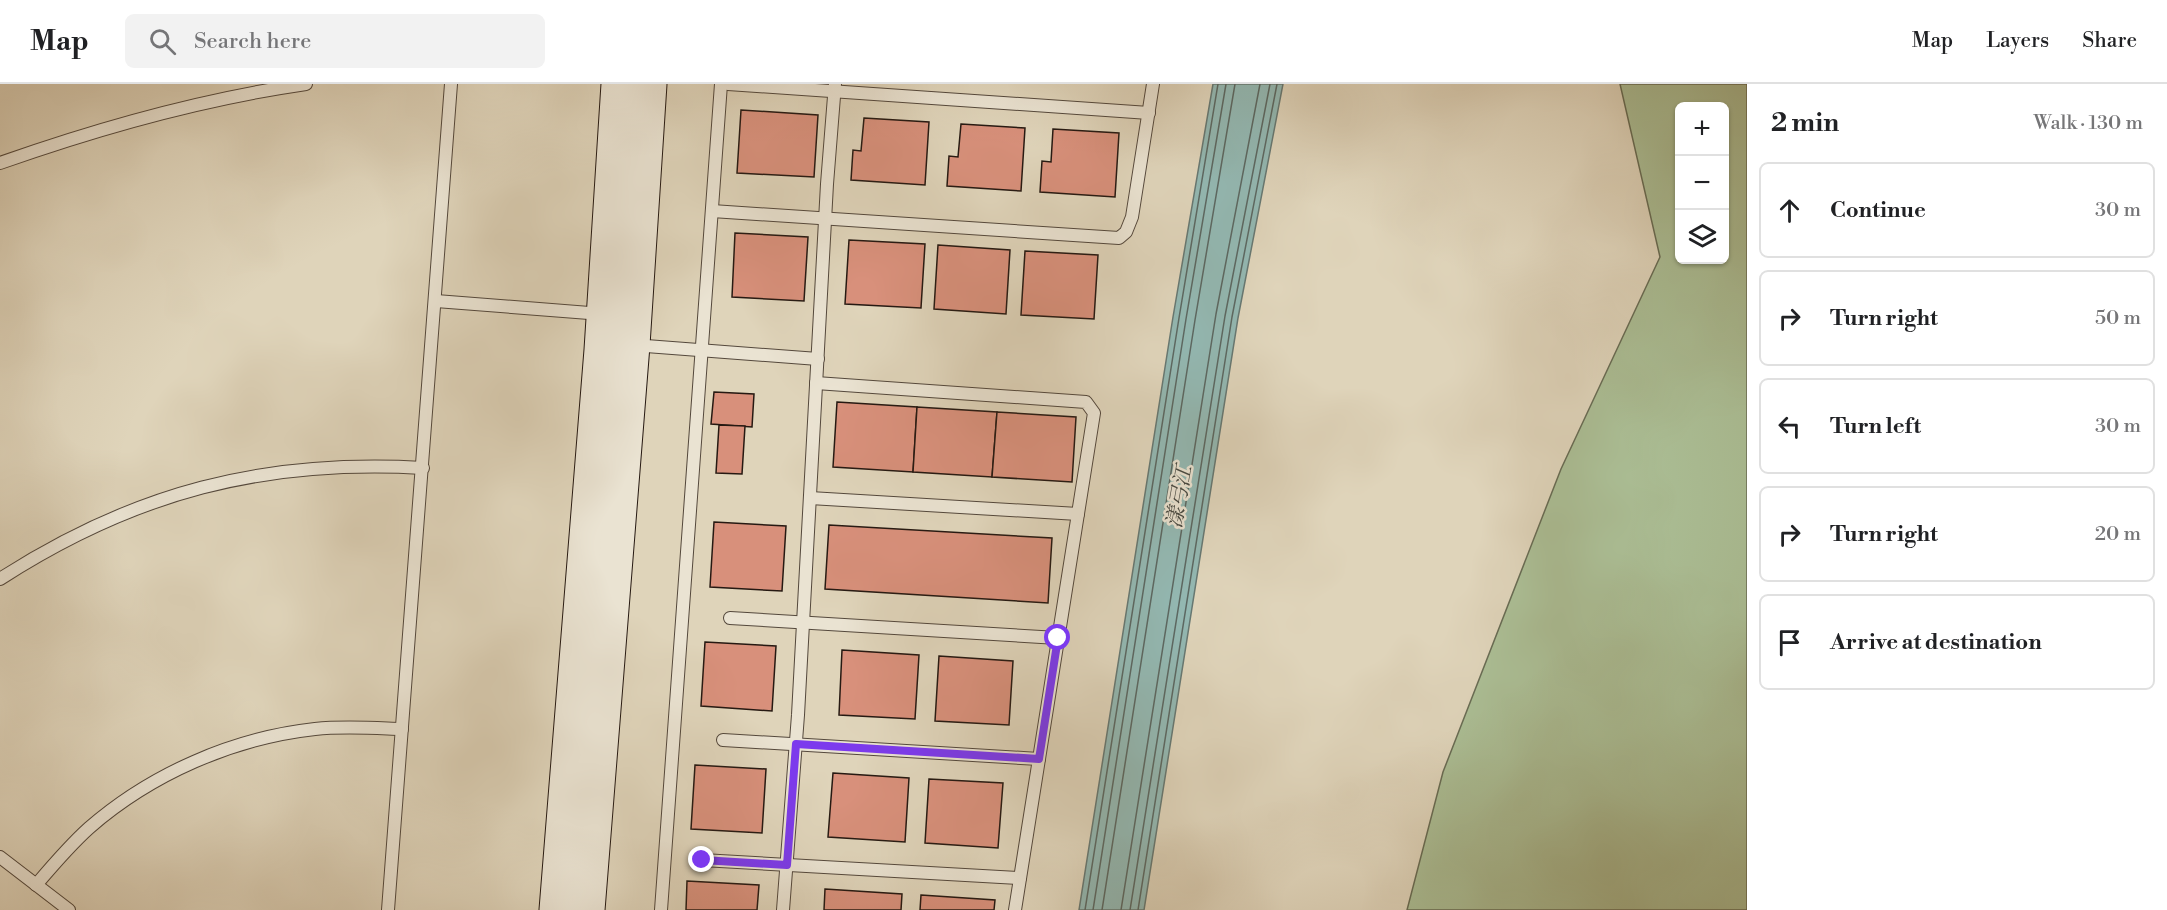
<!DOCTYPE html>
<meta charset="utf-8">
<style>
body{margin:0;font-family:"Libre Bodoni","Noto Serif SC",serif;background:#f2f2f2;color:#202124}
.controls{position:absolute;right:18px;top:18px;display:grid;overflow:hidden;border-radius:9px;box-shadow:0 2px 4px #0004}
.controls button{width:54px;height:54px;display:grid;place-items:center;padding:0;border:0;border-bottom:2px solid #e0e0e0;background:#fff;color:#202124;font:30px sans-serif}
.stop{position:absolute;width:18px;height:18px;margin:-14px;border:4px solid #7c3aed;border-radius:50%;background:#fff}
.stop.end{background:#7c3aed;border-color:#fff;box-shadow:0 2px 6px #0008}
.list{margin:0;padding:0;list-style:none}
h2{display:flex;justify-content:space-between;align-items:center;height:78px;margin:0;padding:0 24px;font-size:26px}
h2 small{font-size:20px;font-weight:400;color:#757577}
.list li{display:grid;grid-template-columns:39px 1fr auto;gap:18px;align-items:center;box-sizing:border-box;height:96px;margin:0 12px 12px;padding:0 12px;border:2px solid #e0e0e0;border-radius:9px}
.list b{display:block;font-size:22px;white-space:nowrap}
.list em{font-size:20px;font-style:normal;color:#757577}
.icon{flex:none;width:33px;height:33px;fill:none;stroke:currentColor;stroke-width:2;stroke-linecap:round;stroke-linejoin:round}
.map{position:relative;flex:none;width:1747px;height:826px;overflow:hidden}
header{display:flex;align-items:center;gap:36px;box-sizing:border-box;height:84px;padding:0 30px;background:#fff;border-bottom:2px solid #e0e0e0}
header strong{font-size:28px}
nav{display:flex;gap:33px;margin-inline-start:auto;font-size:21px}
.search{width:420px;height:54px;background:#f2f2f2;display:flex;align-items:center;gap:15px;box-sizing:border-box;padding:0 21px;border-radius:9px;color:#757577;font-size:22px}
main{display:flex}
aside{flex:1;background:#fff}
.map>svg:first-child{display:block}
.green{fill:#abbe95;stroke:#686c54;stroke-width:1.5;fill-rule:evenodd}
.water{fill:#93b8b2;stroke:#677872;stroke-width:1.5}
.lines{fill:none;stroke-linecap:round;stroke-linejoin:round}
.shore{stroke:#5c6862;stroke-width:1.5}
.building{fill:#d8907b;stroke:#261912;stroke-width:1.5}
.lane-casing{stroke:#54483c;stroke-width:14}
.secondary-casing{stroke:#261912;stroke-width:35}
.lane{stroke:#eae3d2;stroke-width:12}
.secondary{stroke:#eae3d2;stroke-width:33}
.route{stroke:#7c3aed;stroke-width:8}
.labels{text-anchor:middle;dominant-baseline:central;stroke-width:5;stroke-linejoin:round;paint-order:stroke}
.water-label{font-size:21px;font-style:italic;fill:#474942;stroke:#eae3d2}
</style>
<header>
<strong>Map</strong>
<div class="search"><svg class="icon" aria-label="search" viewBox="0 0 24 24"><circle cx="10" cy="10" r="6"/><path d="M15 15l6 6"/></svg>Search here</div>
<nav><a>Map</a><a>Layers</a><a>Share</a></nav>
</header>
<main>
<div class="map">
<svg width="1747" height="826" viewBox="0 0 1747 826">
<rect width="100%" height="100%" fill="#dfd4ba"/>
<filter id="stains"><feTurbulence type="fractalNoise" baseFrequency=".00333" numOctaves="4"/><feColorMatrix values="0 0 0 0 .2 0 0 0 0 .09 0 0 0 0 .02 0 0 0 .5 -.17"/></filter>
<radialGradient id="worn" r=".72"><stop offset=".6" stop-color="#630" stop-opacity="0"/><stop offset="1" stop-color="#630" stop-opacity=".3"/></radialGradient>
<!-- green -->
<path class="green" d="M1620,0H1747V826H1407L1443,688L1561,385L1660,173ZM1680,22H1724V176H1680Z"/>
<!-- water -->
<polygon class="water" points="1213,0 1283,0 1238,234 1144,826 1079,826 1173,233"/>
<g class="lines">
<!-- shore -->
<g class="shore">
<polyline points="1085,826 1179,234 1218,0"/>
<polyline points="1093,826 1186,235 1226,0"/>
<polyline points="1102,826 1195,236 1235,0"/>
<polyline points="1121,826 1216,230 1260,0"/>
<polyline points="1130,826 1225,232 1270,0"/>
<polyline points="1138,826 1232,233 1277,0"/>
</g>
</g>
<!-- building -->
<g class="building">
<polygon points="741,26 818,31 814,93 737,89"/>
<polygon points="864,34 929,38 925,101 851,96 853,66 861,67"/>
<polygon points="961,40 1025,44 1021,107 947,102 949,72 958,73"/>
<polygon points="1053,45 1119,49 1115,113 1040,108 1042,77 1051,78"/>
<polygon points="735,149 808,153 804,217 732,213"/>
<polygon points="849,156 925,160 921,224 845,220"/>
<polygon points="938,161 1010,166 1006,230 934,225"/>
<polygon points="1025,167 1098,171 1094,235 1021,231"/>
<polygon points="714,308 754,310 752,343 711,340"/>
<polygon points="837,318 917,323 913,388 833,383"/>
<polygon points="917,323 997,328 992,393 913,388"/>
<polygon points="997,328 1076,333 1072,398 992,393"/>
<polygon points="719,341 745,342 742,390 716,389"/>
<polygon points="714,438 786,442 782,507 710,503"/>
<polygon points="829,441 1052,454 1048,519 825,505"/>
<polygon points="705,558 776,562 772,627 701,622"/>
<polygon points="842,566 919,571 915,635 839,631"/>
<polygon points="939,572 1013,577 1009,641 935,637"/>
<polygon points="695,681 766,685 762,749 691,745"/>
<polygon points="833,689 909,694 905,758 828,753"/>
<polygon points="929,695 1003,699 998,764 925,759"/>
<polygon points="687,797 759,801 757,826 686,826"/>
<polygon points="825,805 902,810 901,826 824,826"/>
<polygon points="921,811 995,816 994,826 920,826"/>
</g>
<g class="lines">
<defs>
<g id="lane">
<polyline points="728,0 1149,29"/>
<path d="M0,79C99,44 202,15 306,0"/>
<polyline points="712,127 1119,154 1126,148 1132,133 1153,0"/>
<polyline points="436,217 602,230"/>
<polyline points="633,261 818,275"/>
<polyline points="816,299 1086,318 1094,329 1015,826"/>
<polyline points="810,414 1078,430"/>
<path d="M0,495C135,408 263,375 423,384"/>
<polyline points="730,534 1058,554"/>
<polyline points="723,656 1039,675"/>
<polyline points="0,773 69,826"/>
<polyline points="702,776 1020,794"/>
<path d="M36,801C53,781 69,762 89,744C151,690 233,654 315,645C344,642 373,644 402,645"/>
<polyline points="388,826 451,0"/>
<polyline points="661,826 721,0"/>
<polyline points="783,826 798,631 827,100 835,0"/>
</g>
<g id="secondary">
<polyline points="556,826 601,266 618,0"/>
<polyline points="588,826 633,261 650,0"/>
</g>
</defs>
<!-- lane casing -->
<use href="#lane" class="lane-casing"/>
<!-- secondary casing -->
<use href="#secondary" class="secondary-casing"/>
<!-- lane -->
<use href="#lane" class="lane"/>
<!-- secondary -->
<use href="#secondary" class="secondary"/>
</g>
<g class="lines">
<!-- route -->
<polyline class="route" points="702,776 787,781 796,660 1039,675 1058,554"/>
</g>
<g class="labels">
<!-- water labels -->
<g class="water-label">
<text transform="translate(1180 413) rotate(-80)">漾弓江</text>
</g>
</g>
<rect width="100%" height="100%" filter="url(#stains)"/>
<rect width="100%" height="100%" fill="url(#worn)"/>
</svg>
<div class="controls">
<button>+</button>
<button>−</button>
<button><svg class="icon" aria-label="layers" viewBox="0 0 24 24"><path d="M12 4l9 5-9 5-9-5zM3 14l9 5 9-5"/></svg></button>
</div>
<div class="stop" style="left:1058px;top:554px"></div>
<div class="stop end" style="left:702px;top:776px"></div>
</div>
<aside>
<h2>2 min<small>Walk · 130 m</small></h2>
<ul class="list">
<li><svg class="icon" aria-label="ahead" viewBox="0 0 24 24"><path d="M12 20V5M6 11l6-6 6 6"/></svg><div><b>Continue</b></div><em>30 m</em></li>
<li><svg class="icon" aria-label="right" viewBox="0 0 24 24"><path d="M7 20v-9h11M14 6l5 5-5 5"/></svg><div><b>Turn right</b></div><em>50 m</em></li>
<li><svg class="icon" aria-label="left" viewBox="0 0 24 24"><path d="M17 20v-9H6M10 6l-5 5 5 5"/></svg><div><b>Turn left</b></div><em>30 m</em></li>
<li><svg class="icon" aria-label="right" viewBox="0 0 24 24"><path d="M7 20v-9h11M14 6l5 5-5 5"/></svg><div><b>Turn right</b></div><em>20 m</em></li>
<li><svg class="icon" aria-label="arrive" viewBox="0 0 24 24"><path d="M6 21V4h12l-3 4 3 4H6"/></svg><div><b>Arrive at destination</b></div></li>
</ul>
</aside>
</main>
